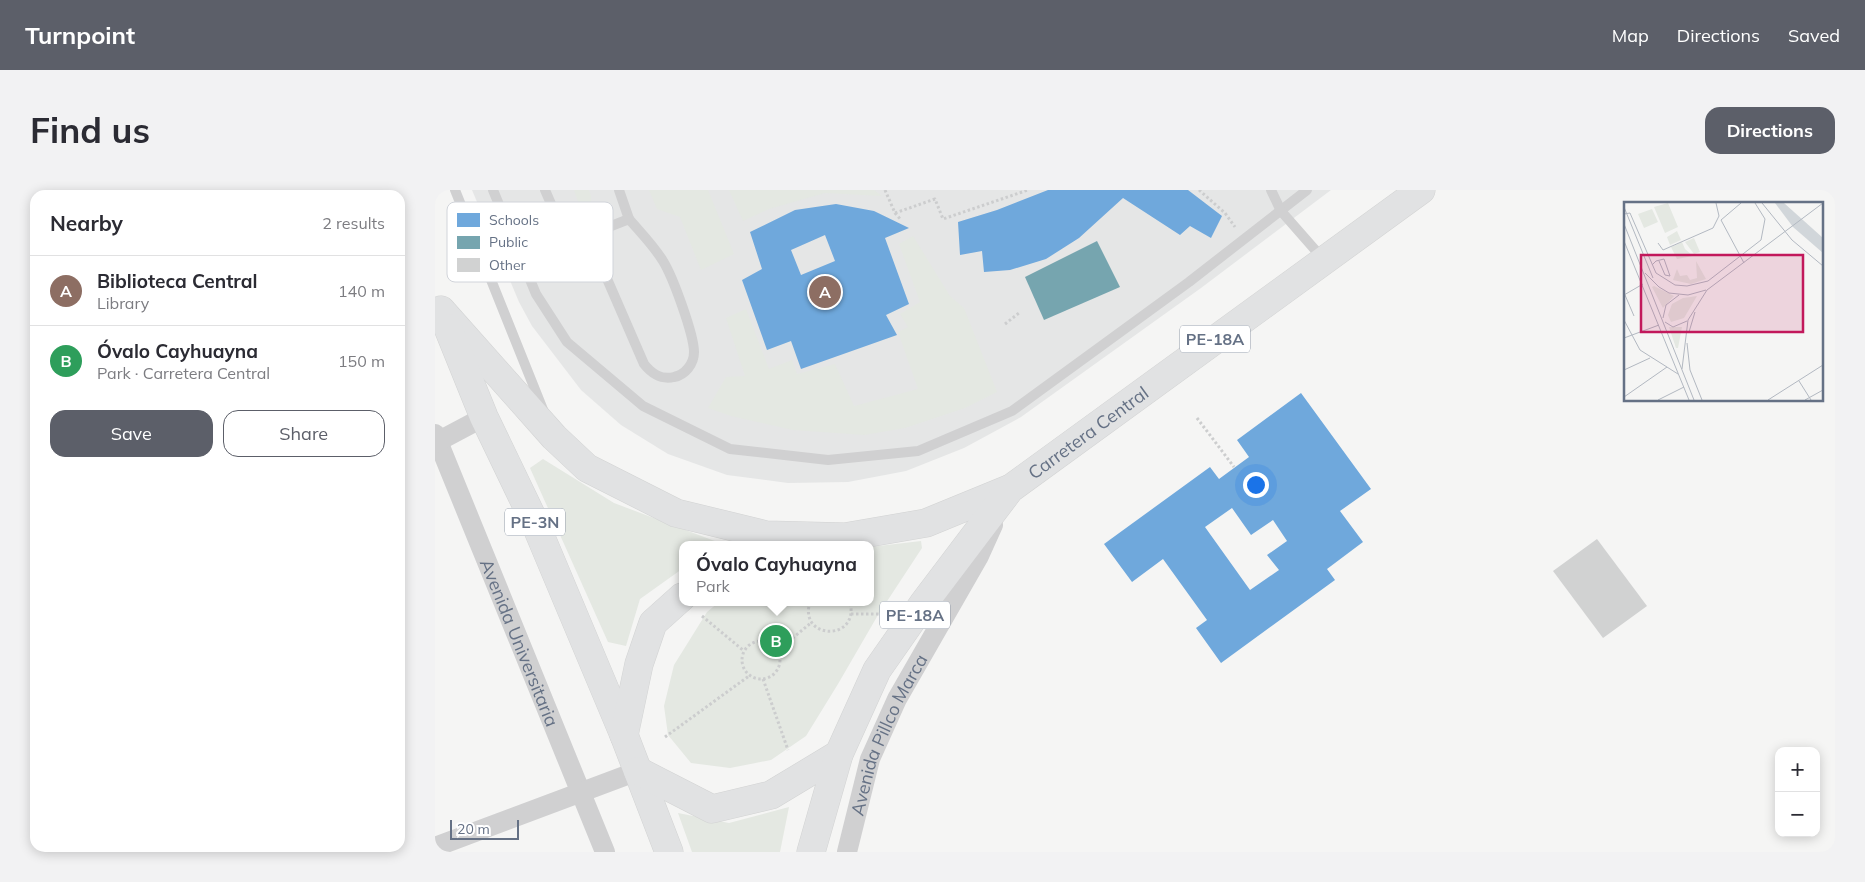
<!DOCTYPE html>
<meta charset="utf-8">
<style>
body{margin:0;font-family:Mulish,sans-serif;background:#f2f2f3;color:#2b2b33}
.controls{position:absolute;right:15px;bottom:15px;display:grid;overflow:hidden;border-radius:10px;box-shadow:0 2px 12px #0003}
.controls button{width:45px;height:45px;display:grid;place-items:center;padding:0;border:0;border-bottom:1px solid #e1e1e2;background:#fff;color:#2b2b33;font:25px sans-serif}
.scale{position:absolute;left:15px;bottom:12px;width:69px;box-sizing:border-box;padding-left:5px;border:2px solid #657185;border-top:0;font-size:14px;line-height:18px;white-space:nowrap;color:#657185;-webkit-text-stroke:4px #fff;paint-order:stroke}
.you{position:absolute;left:820px;top:294px;width:18px;height:18px;margin:-12px;border:4px solid #fff;border-radius:50%;background:#1a73e8;box-shadow:0 0 0 8px #1a73e833}
.badge{display:grid;place-items:center;width:32px;height:32px;border-radius:50%;background:#5c5f69;color:#fff;font-size:16px;font-weight:700}
.pin{position:absolute;translate:-50% -50%;border:2px solid #fff;box-shadow:0 1px 5px #0006}
.popup{position:absolute;left:244px;top:351px;width:195px;height:65px;box-sizing:border-box;display:grid;place-content:center;border-radius:10px;background:#fff;filter:drop-shadow(0 1px 4px #0005);font-size:16px;white-space:nowrap;color:#7c7c81}
.popup b{font-size:19px;color:#2b2b33}
.popup::after{content:'';position:absolute;left:50%;top:100%;margin-left:-10px;border:10px solid transparent;border-top-color:#fff}
.list{margin:0;padding:0;list-style:none}
h2{display:flex;justify-content:space-between;align-items:center;height:65px;margin:0;padding:0 20px;font-size:21px}
h2 small{font-size:16px;font-weight:400;color:#7c7c81}
.list li{display:grid;grid-template-columns:32px 1fr auto;gap:15px;align-items:center;box-sizing:border-box;height:70px;padding:0 20px;border-top:1px solid #e1e1e2}
.list b{display:block;font-size:19px;white-space:nowrap}
.list p{margin:0;font-size:16px;white-space:nowrap;color:#7c7c81}
.list em{font-size:16px;font-style:normal;color:#7c7c81}
.actions{display:flex;gap:10px;padding:15px 20px}
.actions a{flex:1;padding:11px 0;border:1px solid #5c5f69;border-radius:15px;text-align:center;font-size:18px;color:#5c5f69}
.actions .main{background:#5c5f69;color:#fff}
.map{position:relative;flex:none;width:1400px;height:662px;overflow:hidden;border-radius:15px}
header{display:flex;align-items:center;gap:30px;box-sizing:border-box;height:70px;padding:0 25px;background:#5c5f69;color:#fff}
header strong{font-size:24px}
nav{display:flex;gap:28px;margin-inline-start:auto;font-size:18px}
.intro{display:flex;align-items:center;justify-content:space-between;box-sizing:border-box;height:120px;padding:0 30px}
h1{margin:0;font-size:35px}
.button{padding:12px 22px;border-radius:15px;background:#5c5f69;color:#fff;font-size:18px;font-weight:700}
main{display:flex;gap:30px;padding:0 30px}
aside{flex:1;background:#fff;border-radius:15px;box-shadow:0 2px 12px #0003}
.map>svg:first-child{display:block}
.built{fill:#e5e6e6}
.green{fill:#e4e8e2}
.schools{fill:#6fa8dc;fill-rule:evenodd}
.public{fill:#76a5af}
.building{fill:#d1d2d2}
.lines{fill:none;stroke-linecap:round;stroke-linejoin:round}
.highway-casing{stroke:#d2d3d3;stroke-width:29}
.path{stroke:#cccdce;stroke-width:3;stroke-dasharray:2.5 2.5;stroke-linecap:butt}
.lane{stroke:#d0d0d1;stroke-width:10}
.street{stroke:#d0d0d1;stroke-width:20}
.highway{stroke:#e1e2e3;stroke-width:28}
.labels{text-anchor:middle;dominant-baseline:central;stroke-width:5;stroke-linejoin:round;paint-order:stroke}
.shield{fill:#fff;stroke:#939caa;stroke-width:1}
.shield-label{font-size:16px;font-weight:bold;fill:#657185}
.street-label{font-size:18px;fill:#657185;stroke:#fff}
.inset-road{fill:none;stroke:#b2b8c1;stroke-width:1}
.view{fill:#c2185b;fill-opacity:0.15;stroke:#c2185b;stroke-width:2.5}
.inset-edge{fill:none;stroke:#657185;stroke-width:2.5}
.key{fill:#fff;stroke:#d1d4da;stroke-width:1}
.key-label{font-size:14px;fill:#657185}
</style>
<header>
<strong>Turnpoint</strong>
<nav><a>Map</a><a>Directions</a><a>Saved</a></nav>
</header>
<div class="intro"><h1>Find us</h1><a class="button">Directions</a></div>
<main>
<aside>
<h2>Nearby<small>2 results</small></h2>
<ul class="list">
<li><span class="badge" style="background:#8d6e63">A</span><div><b>Biblioteca Central</b><p>Library</p></div><em>140 m</em></li>
<li><span class="badge" style="background:#2e9e5b">B</span><div><b>Óvalo Cayhuayna</b><p>Park · Carretera Central</p></div><em>150 m</em></li>
</ul>
<div class="actions"><a class="main">Save</a><a>Share</a></div>
</aside>
<div class="map">
<svg width="1400" height="662" viewBox="0 0 1400 662">
<rect width="100%" height="100%" fill="#f5f5f4"/>
<!-- built -->
<polygon class="built" points="37,0 896,0 766,98 586,227 529,258 471,281 413,292 353,293 292,285 233,264 186,235 146,200 97,136 84,112"/>
<!-- green -->
<g class="green">
<polygon points="139,0 154,0 156,6 156,23 143,31 140,24 145,17"/>
<polygon points="214,0 273,0 299,64 266,80 245,27 222,19"/>
<polygon points="294,0 439,0 447,6 390,3 334,19 308,31"/>
<polygon points="478,46 515,106 529,118 562,202 530,218 470,238 429,245 358,240 296,226 273,218 291,187 310,186 291,128 311,119 334,179 357,170 362,184 400,174 419,216 483,199 463,142 473,137 465,124 485,112 464,54"/>
<polygon points="108,269 179,313 285,353 282,355 247,355 247,379 205,409 191,456 173,452 95,278"/>
<polygon points="486,351 487,358 443,425 403,494 371,546 336,570 295,578 256,573 233,545 229,516 239,475 272,422 284,412 435,412 435,357"/>
<polygon points="354,617 345,662 257,662 243,623 294,633"/>
</g>
<!-- schools -->
<g class="schools">
<polygon points="613,0 753,0 787,26 776,48 755,36 745,45 688,8 644,48 611,69 575,80 549,82 547,61 525,65 523,32 562,20"/>
<path d="M401,14L439,21L474,38L450,48L474,114L451,125L462,145L366,179L356,151L332,160L307,90L327,79L315,42L360,20ZM390,45L400,71L366,85L356,60Z"/>
<path d="M866,203L936,299L905,321L928,352L892,379L900,390L786,473L761,438L772,430L728,369L697,392L669,354L775,277L784,289L814,267L802,250ZM797,318L816,345L838,330L852,351L832,365L844,380L815,400L770,337Z"/>
</g>
<!-- public -->
<polygon class="public" points="662,51 685,97 609,130 590,87"/>
<!-- building -->
<polygon class="building" points="1162,349 1212,416 1168,448 1118,381"/>
<g class="lines">
<defs>
<g id="highway">
<polyline points="6,120 119,247 152,278 241,323 331,345 410,347 491,333 574,299"/>
<polyline points="13,138 49,227 100,333 189,545 234,662"/>
<polyline points="189,545 204,474 218,433 247,407"/>
<polyline points="203,581 277,619 336,605 404,564"/>
<path id="s3" d="M376,662L404,564L442,480L488,414L575,299L986,0"/>
</g>
</defs>
<!-- highway casing -->
<use href="#highway" class="highway-casing"/>
<!-- path -->
<g class="path">
<polyline points="450,0 460,23 466,30"/>
<polyline points="764,0 790,23 800,37"/>
<polyline points="460,23 500,9 508,29 593,0"/>
<polyline points="570,134 584,123"/>
<polyline points="762,228 799,277"/>
<path d="M375,412C363,450 425,452 415,412"/>
<polyline points="416,424 448,424"/>
<polyline points="267,426 309,461"/>
<circle cx="326" cy="470" r="19"/>
<polyline points="342,461 377,432"/>
<polyline points="328,489 353,560"/>
<polyline points="230,547 314,486"/>
</g>
<!-- lane -->
<g class="lane">
<polyline points="20,0 109,222"/>
<polyline points="58,0 101,104 132,152 208,216 295,259 393,270 483,261 577,221 754,92 872,0"/>
<polyline points="110,0 133,53"/>
<polyline points="184,0 194,29"/>
<polyline points="836,0 846,21 889,70"/>
<path d="M93,85L133,53L194,29C206,43 219,56 228,71C238,87 259,145 259,162C259,174 250,185 239,187C226,190 217,184 209,174L153,45"/>
</g>
<!-- street -->
<g class="street">
<path id="s1" d="M0,244L170,662"/>
<polyline points="0,253 49,227"/>
<polyline points="0,657 203,581"/>
<path id="s2" d="M412,662L435,569L462,509L544,366L558,335"/>
</g>
<!-- highway -->
<use href="#highway" class="highway"/>
</g>
<g class="labels">
<!-- shield labels -->
<g class="shield">
<rect x="745" y="135.5" width="70" height="27" rx="4"/>
<rect x="70" y="318.5" width="60" height="27" rx="4"/>
<rect x="445" y="411.5" width="70" height="27" rx="4"/>
</g>
<g class="shield-label">
<text x="780" y="149">PE-18A</text>
<text x="100" y="332">PE-3N</text>
<text x="480" y="425">PE-18A</text>
</g>
<!-- street labels -->
<g class="street-label">
<text stroke="none"><textPath href="#s3" startOffset="515">Carretera Central</textPath></text>
<text stroke="none"><textPath href="#s1" startOffset="225">Avenida Universitaria</textPath></text>
<text stroke="none"><textPath href="#s2" startOffset="125">Avenida Pillco Marca</textPath></text>
</g>
</g>
<!-- overview -->
<g transform="translate(1189 12)">
<rect width="199" height="199" fill="#f5f5f4"/>
<path d="M44,1L54,25L41,31L30,5ZM28,7L34,20L20,26L14,12ZM53,29L57,38L46,43L43,35ZM70,36L76,50L70,52L61,40ZM58,40L61,47L69,54L53,57L47,45ZM72,59L82,77L67,82L49,78L53,67L56,74L63,73L66,78L73,76ZM30,84L50,94L39,106L28,85ZM73,94L60,116L47,120L44,113L48,102L59,96ZM45,125H58L54,146H52Z" fill="#e4e8e2"/>
<path d="M151,1H160L199,36V51L169,25Z" fill="#d1d6da"/>
<path class="inset-road" d="M117,1L97,18L120,61M138,1L168,38L199,64M0,5L29,76M0,12L6,11L32,71L51,83L63,84L84,79L137,38L141,17L131,1M0,22L70,198M0,39L65,198M34,41L39,48L89,26L95,14L92,1M28,63L32,59L40,57L46,74L41,73L35,59M21,71L35,85L45,91L64,93L82,88M0,93L19,82M1,93L10,114M39,116L42,103L55,93M0,118L16,148L54,172M41,120L49,125L63,119M65,130L71,110M0,136L35,123M63,141L66,168L78,198M58,167L64,118L83,88L199,1M0,168L26,156M175,179L187,198M0,195L43,165M34,198L60,185M144,198L199,163M181,198L199,188"/>
<path class="view" d="M17,53H179V130H17Z"/>
<rect width="199" height="199" class="inset-edge"/>
</g>
<!-- legend -->
<rect x="12" y="12" width="166" height="80" rx="8" class="key"/>
<rect x="22" y="23" width="23" height="14" fill="#6fa8dc"/>
<rect x="22" y="46" width="23" height="13" fill="#76a5af"/>
<rect x="22" y="68" width="23" height="14" fill="#d1d2d2"/>
<g class="key-label">
<text x="54" y="35">Schools</text>
<text x="54" y="57">Public</text>
<text x="54" y="80">Other</text>
</g>
</svg>
<div class="controls">
<button>+</button>
<button>−</button>
</div>
<div class="scale">20 m</div>
<div class="you"></div>
<div class="pin badge" style="left:390px;top:102px;background:#8d6e63">A</div>
<div class="pin badge" style="left:341px;top:451px;background:#2e9e5b">B</div>
<div class="popup"><b>Óvalo Cayhuayna</b>Park</div>
</div>
</main>
